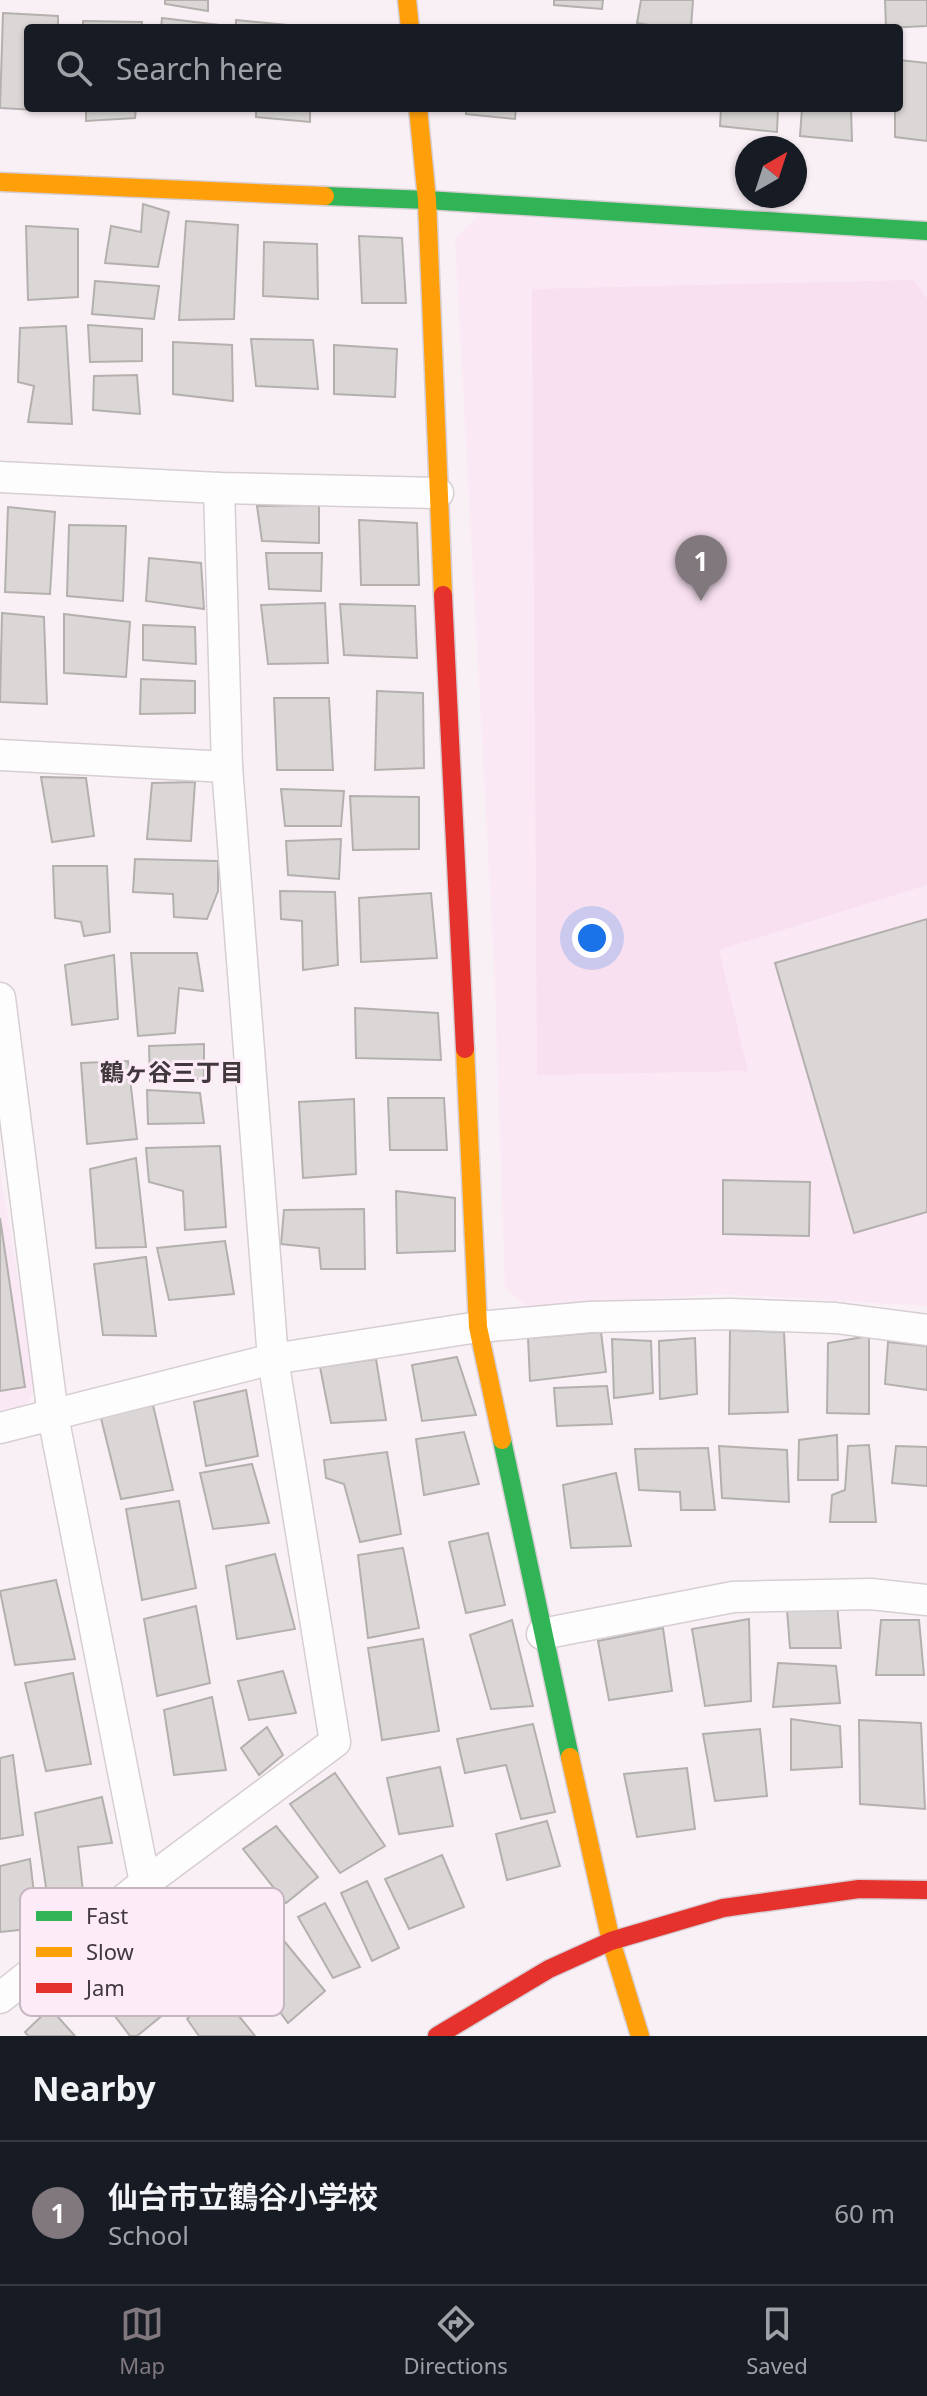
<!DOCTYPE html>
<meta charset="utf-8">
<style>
body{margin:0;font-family:"Noto Sans","Noto Sans JP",sans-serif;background:#242831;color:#f1f3f6}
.compass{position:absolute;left:735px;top:136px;width:72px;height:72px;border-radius:50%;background:#171b24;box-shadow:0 2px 6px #0004;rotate:39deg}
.you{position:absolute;left:592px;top:938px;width:28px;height:28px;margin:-20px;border:6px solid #fff;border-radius:50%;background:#1a73e8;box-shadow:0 0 0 12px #1a73e833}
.badge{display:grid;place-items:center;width:52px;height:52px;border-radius:50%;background:#81787e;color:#fff;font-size:26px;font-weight:700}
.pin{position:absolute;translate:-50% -66px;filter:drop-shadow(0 2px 4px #0008)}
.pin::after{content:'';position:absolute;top:42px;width:28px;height:24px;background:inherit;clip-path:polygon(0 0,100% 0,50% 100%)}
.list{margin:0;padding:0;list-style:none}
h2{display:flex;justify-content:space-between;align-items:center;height:104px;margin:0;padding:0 32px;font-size:34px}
h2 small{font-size:26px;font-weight:400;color:#9ea1a6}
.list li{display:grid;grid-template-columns:52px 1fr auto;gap:24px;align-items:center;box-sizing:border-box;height:144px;padding:0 32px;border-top:2px solid #363941}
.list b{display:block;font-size:30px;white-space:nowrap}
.list p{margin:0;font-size:26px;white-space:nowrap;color:#9ea1a6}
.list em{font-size:26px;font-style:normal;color:#9ea1a6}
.icon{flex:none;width:44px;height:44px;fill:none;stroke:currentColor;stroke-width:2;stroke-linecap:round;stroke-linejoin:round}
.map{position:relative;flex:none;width:927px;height:2036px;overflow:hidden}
.search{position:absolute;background:#171b24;box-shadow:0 2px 6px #0004;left:24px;right:24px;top:24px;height:88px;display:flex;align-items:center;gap:20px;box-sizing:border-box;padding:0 28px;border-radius:8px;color:#9ea1a6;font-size:30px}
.sheet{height:248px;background:#171b24}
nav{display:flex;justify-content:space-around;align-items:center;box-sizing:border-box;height:112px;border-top:2px solid #363941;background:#171b24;font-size:22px;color:#9ea1a6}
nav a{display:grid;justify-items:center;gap:4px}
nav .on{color:#81787e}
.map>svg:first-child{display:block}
.built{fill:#fbe8f5}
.green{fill:#f8e0f0}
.building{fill:#dad7d6;stroke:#b3b0ae;stroke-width:2}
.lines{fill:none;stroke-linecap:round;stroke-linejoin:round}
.street-casing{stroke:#d6ced3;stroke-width:33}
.fast-casing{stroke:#d6ced3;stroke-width:21}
.slow-casing{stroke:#d6ced3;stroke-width:21}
.jam-casing{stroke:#d6ced3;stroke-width:21}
.street{stroke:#fefdfe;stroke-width:30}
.fast{stroke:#30b455;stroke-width:18}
.slow{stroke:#ff9f0a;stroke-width:18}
.jam{stroke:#e5322d;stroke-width:18}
.labels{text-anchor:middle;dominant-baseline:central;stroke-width:6;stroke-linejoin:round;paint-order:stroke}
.neighbourhood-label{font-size:24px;font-weight:bold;fill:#41383e;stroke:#fdecf7}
.key{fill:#fdecf7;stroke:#c5b6c0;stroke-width:2}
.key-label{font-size:22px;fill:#41383e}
</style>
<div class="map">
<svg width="927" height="2036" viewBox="0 0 927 2036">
<rect width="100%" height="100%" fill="#f9f0f6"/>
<!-- built -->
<g class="built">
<polygon points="481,214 927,240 927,1306 716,1294 529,1308 505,1288 494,963 455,238"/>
<polygon points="0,1169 36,1388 26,1405 0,1410"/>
</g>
<!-- green -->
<polygon class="green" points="913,280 927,298 927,885 719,950 748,1071 537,1075 532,289"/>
<!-- building -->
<g class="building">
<polygon points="165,0 208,0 208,11 165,4"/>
<polygon points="554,0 603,0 602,9 554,5"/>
<polygon points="641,0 693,0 691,28 667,28 637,23"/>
<polygon points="885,0 927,0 927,26 886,28"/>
<polygon points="3,13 58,16 58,28 28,28 28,108 55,108 55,111 0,108"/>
<polygon points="162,18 219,25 219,28 161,28"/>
<polygon points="236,20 308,27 308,28 236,28"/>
<polygon points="83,21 142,22 141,28 83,28"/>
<polygon points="899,60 927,63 927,141 895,137 895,108 899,108"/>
<polygon points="86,108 136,108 135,118 86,121"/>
<polygon points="256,108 310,108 310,122 256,117"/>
<polygon points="466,108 516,108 515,119 466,114"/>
<polygon points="721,108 778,108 777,132 720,126"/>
<polygon points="802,108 851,108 852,141 800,136"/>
<polygon points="143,204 169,212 158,267 105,263 111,226 141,232"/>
<polygon points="186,221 238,225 234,319 179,320"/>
<polygon points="26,226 78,229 78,297 28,300"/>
<polygon points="359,236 402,238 406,303 362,303"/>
<polygon points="264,242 317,244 318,299 263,296"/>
<polygon points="95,281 159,286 154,319 92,314"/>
<polygon points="88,325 142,329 142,361 90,362"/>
<polygon points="66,326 72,424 28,422 34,386 18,382 20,328"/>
<polygon points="251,339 313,340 318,389 256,386"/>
<polygon points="173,342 232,345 233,401 173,394"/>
<polygon points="334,345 397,349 395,397 334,394"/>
<polygon points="137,375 140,414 93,410 94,376"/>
<polygon points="319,505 319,543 262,541 257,506"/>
<polygon points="8,507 55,512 50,594 5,592"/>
<polygon points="359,520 417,523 419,585 361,585"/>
<polygon points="69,525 126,526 123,601 67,596"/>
<polygon points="266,553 322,553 321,591 269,589"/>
<polygon points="149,558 201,563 204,609 146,601"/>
<polygon points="325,603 328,663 268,664 261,605"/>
<polygon points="340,604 415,606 417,658 344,655"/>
<polygon points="2,613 44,617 47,704 0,702"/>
<polygon points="64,614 130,622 126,677 64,673"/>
<polygon points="143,625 195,627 196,664 143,660"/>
<polygon points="141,679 195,681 195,713 140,714"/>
<polygon points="377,691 423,693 424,768 375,770"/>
<polygon points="274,698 329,698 333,770 277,770"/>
<polygon points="41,777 86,778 94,836 52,842"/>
<polygon points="195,782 191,841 147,839 152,783"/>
<polygon points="281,789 344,791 341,826 285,826"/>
<polygon points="350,796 419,797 419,849 353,850"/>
<polygon points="341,839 339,879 288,875 286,841"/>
<polygon points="135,859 218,861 218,891 207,919 174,917 173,894 133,892"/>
<polygon points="53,866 107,866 110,932 84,936 81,922 55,918"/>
<polygon points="280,891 335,892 338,965 303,970 302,921 281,919"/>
<polygon points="431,893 437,958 361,962 359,898"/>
<polygon points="927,919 927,1212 854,1233 775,963"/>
<polygon points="131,953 197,953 203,991 179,988 175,1033 138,1036"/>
<polygon points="114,955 118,1019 72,1025 65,965"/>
<polygon points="355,1008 438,1013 441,1060 356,1058"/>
<polygon points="204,1044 204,1079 150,1081 149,1046"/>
<polygon points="128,1061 137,1139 87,1144 81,1063"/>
<polygon points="147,1090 200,1093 204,1123 148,1124"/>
<polygon points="388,1098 444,1098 447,1150 390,1150"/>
<polygon points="354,1099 356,1174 303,1178 299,1102"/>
<polygon points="220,1146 226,1227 185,1230 183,1191 149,1182 146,1148"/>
<polygon points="136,1158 146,1247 96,1248 90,1169"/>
<polygon points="723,1180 810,1182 809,1236 723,1234"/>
<polygon points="396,1191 455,1198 455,1251 397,1253"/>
<polygon points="364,1209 365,1269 321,1269 319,1248 281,1244 284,1210"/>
<polygon points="0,1218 25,1387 0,1391"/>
<polygon points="225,1241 234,1294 169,1300 157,1248"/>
<polygon points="146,1257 156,1336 103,1335 94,1264"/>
<polygon points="730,1330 784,1332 788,1412 729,1414"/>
<polygon points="601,1332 606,1372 530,1381 528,1338"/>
<polygon points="869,1336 869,1414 827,1413 828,1343"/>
<polygon points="695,1338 697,1394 660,1399 659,1341"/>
<polygon points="612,1339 651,1341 653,1393 614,1398"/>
<polygon points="888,1342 927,1346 927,1390 885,1384"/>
<polygon points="457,1357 476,1415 422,1421 412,1365"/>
<polygon points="376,1359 386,1420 331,1423 320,1367"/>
<polygon points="607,1386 612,1424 557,1426 554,1388"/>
<polygon points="246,1390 258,1456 206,1466 194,1402"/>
<polygon points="153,1405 173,1490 121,1499 100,1414"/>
<polygon points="464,1432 479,1484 424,1495 416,1439"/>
<polygon points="837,1435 838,1480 798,1480 799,1440"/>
<polygon points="869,1445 876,1522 830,1522 832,1495 845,1490 848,1446"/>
<polygon points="719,1446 787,1450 789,1502 722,1498"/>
<polygon points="896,1446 927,1447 927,1486 892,1483"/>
<polygon points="708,1448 715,1510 681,1510 680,1492 639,1490 635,1449"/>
<polygon points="387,1452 401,1534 360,1542 344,1484 326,1478 324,1460"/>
<polygon points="252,1464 269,1523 213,1529 200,1473"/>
<polygon points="616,1473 631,1546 571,1548 563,1485"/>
<polygon points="179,1501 196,1588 142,1600 126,1509"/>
<polygon points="488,1533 505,1605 466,1613 449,1542"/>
<polygon points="403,1548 419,1628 368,1638 358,1555"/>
<polygon points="275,1554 295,1629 237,1639 226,1566"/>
<polygon points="56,1580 75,1659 15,1665 0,1591"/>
<polygon points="837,1605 841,1648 790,1648 787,1610"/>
<polygon points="196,1606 210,1683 157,1696 144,1619"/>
<polygon points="749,1619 751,1701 705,1706 692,1629"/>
<polygon points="512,1620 533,1706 491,1709 470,1635"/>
<polygon points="881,1620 919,1620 924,1675 876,1675"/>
<polygon points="663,1628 672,1691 609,1700 598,1641"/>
<polygon points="423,1639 439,1731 382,1740 368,1648"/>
<polygon points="778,1663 836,1666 840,1703 773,1707"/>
<polygon points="283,1671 296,1713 249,1720 238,1681"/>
<polygon points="73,1673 91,1764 46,1771 25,1683"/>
<polygon points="212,1697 226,1770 174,1775 164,1710"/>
<polygon points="791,1719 840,1726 842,1767 791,1770"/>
<polygon points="859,1720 921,1723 925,1809 860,1804"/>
<polygon points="533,1724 555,1812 521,1819 506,1765 465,1773 457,1739"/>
<polygon points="267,1727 283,1755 259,1775 241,1748"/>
<polygon points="760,1729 767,1796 715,1801 703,1734"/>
<polygon points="13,1755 23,1835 0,1839 0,1758"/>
<polygon points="440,1767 453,1826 399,1834 387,1778"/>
<polygon points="687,1768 695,1829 637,1837 624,1774"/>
<polygon points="335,1773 385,1846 340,1873 290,1804"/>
<polygon points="102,1797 112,1843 78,1847 83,1892 47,1894 35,1813"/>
<polygon points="547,1821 560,1866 507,1880 496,1834"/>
<polygon points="276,1826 318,1877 286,1903 243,1849"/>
<polygon points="442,1855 464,1907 409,1929 385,1879"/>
<polygon points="30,1859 38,1928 0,1932 0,1866"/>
<polygon points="367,1881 399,1948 372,1961 341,1893"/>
<polygon points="325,1903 360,1967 333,1978 298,1917"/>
<polygon points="115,1930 170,2009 137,2036 130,2036 74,1962"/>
<polygon points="280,1936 325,1991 288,2023 247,1967"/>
<polygon points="218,1990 255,2036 199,2036 187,2019"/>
<polygon points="50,2008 75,2036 28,2036 25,2032"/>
</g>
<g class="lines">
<defs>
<g id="street">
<polyline points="0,477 219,488 438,493"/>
<polyline points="0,755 227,767"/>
<polyline points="0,998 53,1416 145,1883"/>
<polyline points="0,1428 273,1359 478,1327 590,1317 730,1314 836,1318 927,1330"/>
<polyline points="542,1634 733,1597 871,1594 927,1600"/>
<polyline points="0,1998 145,1883 335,1742 273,1359 227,767 219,488"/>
</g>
<g id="fast">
<polyline points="325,196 427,200 927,231"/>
<polyline points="502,1440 570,1757"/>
</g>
<g id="slow">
<polyline points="407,0 410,28"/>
<polyline points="418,108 427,200 443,595"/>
<polyline points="0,182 325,196"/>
<polyline points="465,1049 478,1327 502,1440"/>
<polyline points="570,1757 611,1941 640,2036"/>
</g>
<g id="jam">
<polyline points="443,595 465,1049"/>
<polyline points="437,2036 549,1969 611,1941 723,1908 859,1889 927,1890"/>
</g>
</defs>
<!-- street casing -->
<use href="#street" class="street-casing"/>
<!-- fast casing -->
<use href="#fast" class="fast-casing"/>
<!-- slow casing -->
<use href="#slow" class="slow-casing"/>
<!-- jam casing -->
<use href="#jam" class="jam-casing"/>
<!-- street -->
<use href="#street" class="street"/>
<!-- fast -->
<use href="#fast" class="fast"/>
<!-- slow -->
<use href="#slow" class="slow"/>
<!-- jam -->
<use href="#jam" class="jam"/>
</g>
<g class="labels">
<!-- neighbourhood labels -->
<g class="neighbourhood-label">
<text x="172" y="1071">鶴ヶ谷三丁目</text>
</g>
</g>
<!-- legend -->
<rect x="20" y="1888" width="264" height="128" rx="12" class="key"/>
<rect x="36" y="1911" width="36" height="10" fill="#30b455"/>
<rect x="36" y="1947" width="36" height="10" fill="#ff9f0a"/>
<rect x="36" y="1983" width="36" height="10" fill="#e5322d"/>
<g class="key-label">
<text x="86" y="1924">Fast</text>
<text x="86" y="1960">Slow</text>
<text x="86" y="1996">Jam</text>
</g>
</svg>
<svg class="compass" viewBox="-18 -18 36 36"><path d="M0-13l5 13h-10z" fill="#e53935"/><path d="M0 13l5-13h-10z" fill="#9ea1a6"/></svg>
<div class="you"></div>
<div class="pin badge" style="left:701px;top:601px">1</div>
<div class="search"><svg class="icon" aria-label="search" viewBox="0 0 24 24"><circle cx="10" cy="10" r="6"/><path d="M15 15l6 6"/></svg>Search here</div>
</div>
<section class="sheet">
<h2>Nearby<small></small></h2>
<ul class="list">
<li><span class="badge">1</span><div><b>仙台市立鶴谷小学校</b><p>School</p></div><em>60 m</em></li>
</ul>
</section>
<nav>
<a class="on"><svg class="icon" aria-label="map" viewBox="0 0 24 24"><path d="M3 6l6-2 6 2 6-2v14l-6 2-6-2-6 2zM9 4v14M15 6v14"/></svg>Map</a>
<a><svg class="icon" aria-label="directions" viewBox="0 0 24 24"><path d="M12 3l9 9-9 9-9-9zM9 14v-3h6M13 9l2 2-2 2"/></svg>Directions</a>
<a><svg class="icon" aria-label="saved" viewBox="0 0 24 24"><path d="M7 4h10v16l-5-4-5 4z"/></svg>Saved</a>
</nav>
